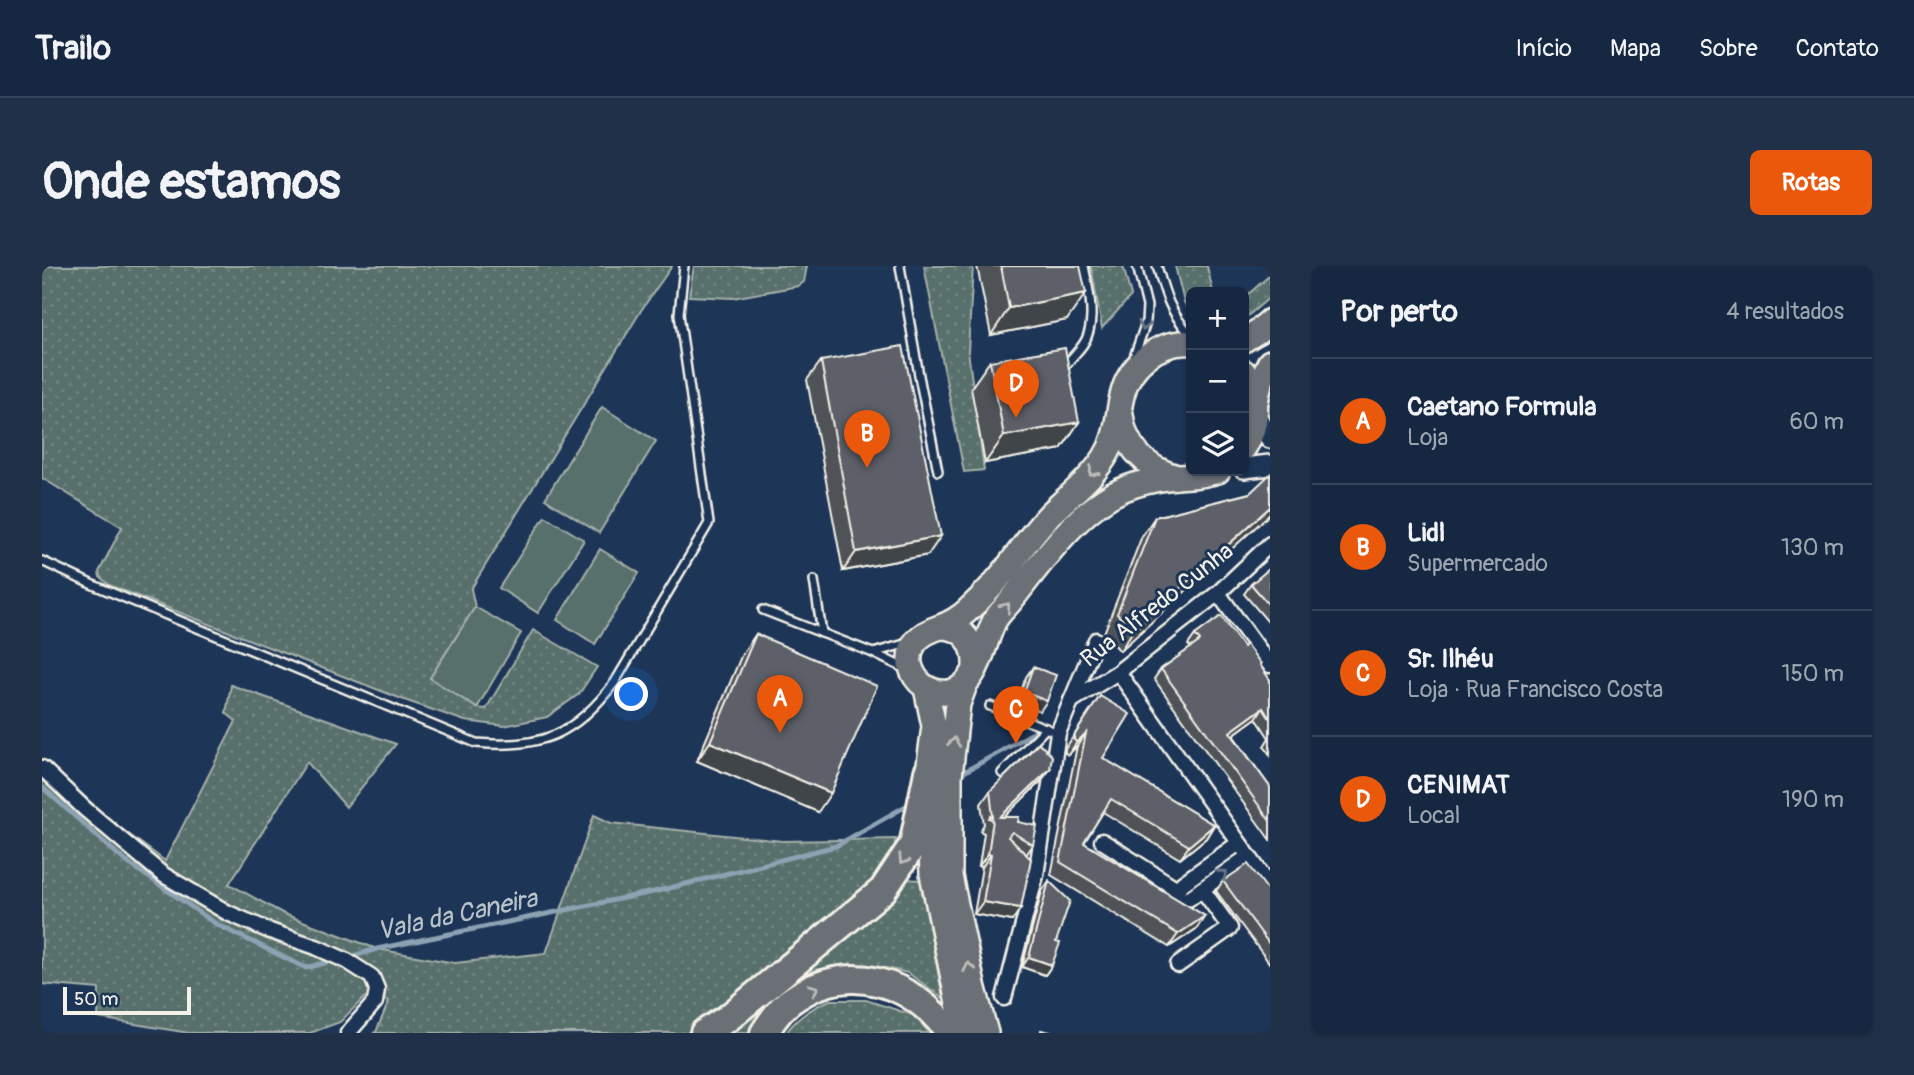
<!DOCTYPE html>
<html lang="pt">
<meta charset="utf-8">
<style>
body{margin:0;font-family:Pangolin,sans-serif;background:#1f3048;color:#f1f3f6}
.controls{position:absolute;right:21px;top:21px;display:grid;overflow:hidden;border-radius:10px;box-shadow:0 2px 5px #0004}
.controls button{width:63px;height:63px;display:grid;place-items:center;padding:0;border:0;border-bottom:2px solid #35445a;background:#162841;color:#f1f3f6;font:35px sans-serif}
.scale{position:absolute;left:21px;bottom:18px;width:128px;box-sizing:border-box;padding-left:7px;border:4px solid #f4f1e8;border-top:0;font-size:19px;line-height:24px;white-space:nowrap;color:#f4f1e8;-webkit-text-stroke:5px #1d3557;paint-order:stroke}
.you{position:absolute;left:590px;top:429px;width:24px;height:24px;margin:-18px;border:5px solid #fff;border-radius:50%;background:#1a73e8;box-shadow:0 0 0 10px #1a73e833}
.badge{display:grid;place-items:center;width:46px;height:46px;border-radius:50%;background:#ea580c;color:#fff;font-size:23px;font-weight:700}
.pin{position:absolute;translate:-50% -58px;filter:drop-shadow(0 2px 4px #0008)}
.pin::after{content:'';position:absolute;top:37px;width:24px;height:21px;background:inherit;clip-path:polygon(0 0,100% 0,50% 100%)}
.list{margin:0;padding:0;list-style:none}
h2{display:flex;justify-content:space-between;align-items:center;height:91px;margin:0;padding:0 28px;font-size:30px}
h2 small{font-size:23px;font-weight:400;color:#9ea6b1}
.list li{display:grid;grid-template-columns:46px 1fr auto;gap:21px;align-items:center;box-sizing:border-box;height:126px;padding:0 28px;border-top:2px solid #35445a}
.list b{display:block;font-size:26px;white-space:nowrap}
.list p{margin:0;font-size:23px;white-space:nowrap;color:#9ea6b1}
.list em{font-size:23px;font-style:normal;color:#9ea6b1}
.icon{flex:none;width:38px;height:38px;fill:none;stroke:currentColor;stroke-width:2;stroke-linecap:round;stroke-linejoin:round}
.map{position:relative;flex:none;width:1228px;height:767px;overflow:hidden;border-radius:10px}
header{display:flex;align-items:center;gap:42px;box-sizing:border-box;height:98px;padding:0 35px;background:#162841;border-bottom:2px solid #35445a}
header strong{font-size:33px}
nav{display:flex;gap:38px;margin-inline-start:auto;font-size:24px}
.intro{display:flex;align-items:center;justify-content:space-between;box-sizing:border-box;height:168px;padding:0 42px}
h1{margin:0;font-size:49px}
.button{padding:18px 32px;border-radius:10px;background:#ea580c;color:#fff;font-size:24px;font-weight:700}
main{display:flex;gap:42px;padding:0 42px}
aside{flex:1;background:#162841;border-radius:10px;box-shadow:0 2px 5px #0004}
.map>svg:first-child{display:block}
.grass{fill:url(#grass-dots);stroke:#a6b0aa;stroke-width:2}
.pitch{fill:#58706c;stroke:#a6b0aa;stroke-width:2}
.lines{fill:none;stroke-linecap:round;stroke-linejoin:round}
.stream{stroke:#8da2b3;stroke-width:5}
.lane-casing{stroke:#f4f1e8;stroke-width:12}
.street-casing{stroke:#f4f1e8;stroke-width:19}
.secondary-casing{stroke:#f4f1e8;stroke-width:24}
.primary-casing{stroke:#f4f1e8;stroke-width:28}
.highway-casing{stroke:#f4f1e8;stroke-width:32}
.lane{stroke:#1d3557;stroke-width:7}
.street{stroke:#1d3557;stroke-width:14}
.secondary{stroke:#1d3557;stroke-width:19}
.primary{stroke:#6b6f74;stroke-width:23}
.highway{stroke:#6b6f74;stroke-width:26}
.wall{fill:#505359;stroke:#f4f1e8;stroke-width:2}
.shaded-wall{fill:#414448;stroke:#f4f1e8;stroke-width:2}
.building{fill:#5d6167;stroke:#f4f1e8;stroke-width:2}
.oneway{stroke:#68778a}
.oneway2{stroke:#bdbdba}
.labels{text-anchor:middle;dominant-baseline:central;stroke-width:6;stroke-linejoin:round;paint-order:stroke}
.street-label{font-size:24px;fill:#f4f1e8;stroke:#1d3557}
.water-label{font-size:26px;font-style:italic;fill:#b8c3c9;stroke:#1d3557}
</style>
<header>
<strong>Trailo</strong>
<nav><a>Início</a><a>Mapa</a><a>Sobre</a><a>Contato</a></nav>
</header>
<div class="intro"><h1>Onde estamos</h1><a class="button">Rotas</a></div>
<main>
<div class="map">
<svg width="1228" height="767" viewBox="0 0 1228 767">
<defs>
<pattern id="grass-dots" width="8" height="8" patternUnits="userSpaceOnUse" patternTransform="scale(1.75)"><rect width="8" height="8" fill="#58706c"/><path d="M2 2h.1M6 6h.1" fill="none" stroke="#718581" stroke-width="1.8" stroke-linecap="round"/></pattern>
</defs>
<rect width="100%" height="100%" fill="#1d3557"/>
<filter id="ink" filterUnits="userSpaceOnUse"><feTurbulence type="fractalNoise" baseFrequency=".0143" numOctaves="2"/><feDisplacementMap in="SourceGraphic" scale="14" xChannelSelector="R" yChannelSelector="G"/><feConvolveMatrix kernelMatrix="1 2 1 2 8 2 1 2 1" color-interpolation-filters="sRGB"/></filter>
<g filter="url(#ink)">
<!-- grass -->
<g class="grass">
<polygon points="0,0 630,0 600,43 429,323 433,341 388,412 435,442 444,443 491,364 555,401 537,428 505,451 462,460 423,455 365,435 67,319 58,311 57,306 80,261 0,212"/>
<polygon points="652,0 765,0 762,16 756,20 691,32 647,30"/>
<polygon points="882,0 931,0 926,85 942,204 922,206"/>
<polygon points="1049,0 1081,0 1089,30 1060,62"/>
<polygon points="1133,0 1165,0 1171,26 1149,26 1149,48 1142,36"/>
<polygon points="1228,9 1228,31 1202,53 1202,32"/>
<polygon points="189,419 354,478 304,541 265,496 187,618 242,648 335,683 413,697 504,687 552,549 569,557 740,575 854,573 847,600 725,703 645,767 331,767 334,766 347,735 323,731 298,756 268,767 147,767 56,752 57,723 0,718 0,493 73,558 123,595 194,455 184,447"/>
<polygon points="863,613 878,614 901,732 866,707 830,699 790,700 746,722 709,767 680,767"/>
<path d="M788,734H824L871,749L888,767H744C754,752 771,741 788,734Z"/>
</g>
<!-- pitch -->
<g class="pitch">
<polygon points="560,141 614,175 557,267 503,233"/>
<polygon points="503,250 542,274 496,347 457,322"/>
<polygon points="558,283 597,307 553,378 515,354"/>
<polygon points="433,341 479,367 435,442 388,412"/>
</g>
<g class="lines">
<!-- stream -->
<g class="stream">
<polyline points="915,510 1000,462"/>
<polyline points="0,521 82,594 174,658 264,702 294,694"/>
<polyline points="304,692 335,683 616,625 794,580 871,536"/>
</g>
<defs>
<g id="lane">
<polyline points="858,0 878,115 896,205"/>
<path d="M1115,0C1123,28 1128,47 1149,69"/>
<polyline points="1091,94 1104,56 1105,40 1095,0"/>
<path d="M1022,102C1028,91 1041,83 1045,71C1054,49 1046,22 1042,0"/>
<path d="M0,295L49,318L434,477C500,483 533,469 573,416L667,257L637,48L642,0"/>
<polyline points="772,314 780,367"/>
<polyline points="721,344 831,387 864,403"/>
<polyline points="831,387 866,377"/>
<polyline points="948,440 1016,467"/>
<polyline points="960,507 1004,462"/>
</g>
<g id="street">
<polyline points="1176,327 1228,399"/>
<polyline points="1076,406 1228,620"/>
<polyline points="1029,435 1076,406 1176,327 1228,278"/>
<polyline points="0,502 43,543 120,608 186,647 228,665 274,681 305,695 330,711 335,723 333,736 306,767"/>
<polyline points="1060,575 1135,623"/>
<polyline points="1197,577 1141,617 1135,623 1134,630 1138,634 1146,633 1207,590"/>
<polyline points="1136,699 1188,662 1160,623"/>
<polyline points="962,732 994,609 1016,467 1054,374"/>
</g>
<g id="secondary">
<polyline points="1214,150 1228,172"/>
<polyline points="1202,202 1228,199"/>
</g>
<g id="primary">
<polyline points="1202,74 1215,66 1228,55"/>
<path d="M1149,77C1117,75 1087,98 1080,130C1075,151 1075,172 1063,191C1049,213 1027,230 1008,248C996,261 985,275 975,289C960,310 944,328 925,345C919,351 907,358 898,361C880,367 866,376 868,398C870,407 875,415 882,420C889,425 898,427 907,426C935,421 941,380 951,358C954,350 961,344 967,337C1000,296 1040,235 1093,219C1106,215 1121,212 1135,211C1150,210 1161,210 1176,205"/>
<path d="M1202,106C1218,129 1217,159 1202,182"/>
<polyline points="1214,136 1218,117 1228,96"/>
<path d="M1079,148C1082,181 1104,202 1135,211"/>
<path d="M899,361C923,361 934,379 933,401"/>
<polyline points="923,419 916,438 908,510 908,610 931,719 944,767"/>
<polyline points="884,422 892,460 886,506 890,608 922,767"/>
</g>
<g id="highway">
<polyline points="662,767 686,752 841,624 871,579 886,506"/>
<path d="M722,767C730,755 738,742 750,734C806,694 870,715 908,767"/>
</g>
</defs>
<!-- lane casing -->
<use href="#lane" class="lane-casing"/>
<!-- street casing -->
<use href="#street" class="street-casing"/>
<!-- secondary casing -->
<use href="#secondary" class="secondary-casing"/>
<!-- primary casing -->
<use href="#primary" class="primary-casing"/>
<!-- highway casing -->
<use href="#highway" class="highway-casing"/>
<!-- lane -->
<use href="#lane" class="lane"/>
<!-- street -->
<use href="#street" class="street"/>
<!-- secondary -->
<use href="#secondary" class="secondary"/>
<!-- primary -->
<use href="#primary" class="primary"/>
<!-- highway -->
<use href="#highway" class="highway"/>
</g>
<!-- wall -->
<g class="wall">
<polygon points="935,0 1038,0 1025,54 949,69"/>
<polygon points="779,95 886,289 801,305 765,114"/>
<polygon points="948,95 1037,156 1019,183 943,197 929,122"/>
<polygon points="1208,227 1078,385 1062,367 1100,270 1113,251"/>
<polygon points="1228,303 1228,355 1226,356 1202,328 1209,318"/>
<polygon points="714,368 776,546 655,495 700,388"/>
<polygon points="1153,369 1201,381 1219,398 1218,400 1228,414 1228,489 1222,480 1227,472 1214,452 1191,469 1228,521 1228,574 1112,413 1119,403 1149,382 1146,379"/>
<polygon points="991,401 998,445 975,436 984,411"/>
<polygon points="1058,430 1061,492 1172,559 1164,572 1138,593 1061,546 1042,577 1163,650 1154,663 1127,681 1009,609 1035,480 1026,489 1023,487 1023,483"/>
<polygon points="1008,503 999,515 962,551 976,556 991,579 984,589 970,655 932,648 940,601 937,600 942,567 938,565 942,558 939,538 948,525"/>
<polygon points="1007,615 1014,676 1010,699 1003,709 980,701 1000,625"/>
<polygon points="1181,615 1228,627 1228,698 1174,625"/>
</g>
<!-- shaded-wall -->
<g class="shaded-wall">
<polygon points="1044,27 1025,54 949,69 967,42"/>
<polygon points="1037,156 1019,183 943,197 962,170"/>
<polygon points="1228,241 1228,248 1078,385 1091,365"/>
<polygon points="899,270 886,289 801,305 814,286"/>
<polygon points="982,426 1005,435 998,445 975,436"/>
<polygon points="1221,442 1214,452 1181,476 1188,466"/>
<polygon points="1044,467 1035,480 1026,489 1035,476"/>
<polygon points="668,476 789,527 776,546 655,495"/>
<polygon points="1008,503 999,515 949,564 958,551"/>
<polygon points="1172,559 1164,572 1138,593 1147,580"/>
<polygon points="946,588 949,588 940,601 937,600"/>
<polygon points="941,636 979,642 970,655 932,648"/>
<polygon points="1163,650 1154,663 1127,681 1136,668"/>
<polygon points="987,691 1010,699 1003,709 980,701"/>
</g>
<!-- building -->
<g class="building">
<polygon points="959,0 1038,0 1044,27 967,42"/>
<polygon points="861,80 899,270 814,286 779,95"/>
<polygon points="1023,82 1037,156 962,170 948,95"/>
<polygon points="1228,208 1228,241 1091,365 1075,348 1113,251 1208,227"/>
<polygon points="1228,302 1228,340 1209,318"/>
<polygon points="1179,350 1201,381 1204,378 1219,398 1218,399 1228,414 1228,453 1221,442 1188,466 1228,521 1228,555 1119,403 1158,375 1153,369"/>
<polygon points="714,368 835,420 789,527 668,476"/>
<polygon points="991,401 1014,409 1005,435 982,426"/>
<polygon points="1058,430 1088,448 1061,492 1172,559 1147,580 1069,533 1042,577 1163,650 1136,668 1018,596 1044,467 1035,476 1032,474 1032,470"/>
<polygon points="997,477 1010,490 1008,503 958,551 977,551 976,556 995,560 991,579 970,566 966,571 989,593 979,642 941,636 949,588 946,588 951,554 947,552 948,550 951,551 948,525"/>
<polygon points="1206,598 1228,627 1228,679 1181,615"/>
<polygon points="1007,615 1028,635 1014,676 1018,677 1010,699 987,691"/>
<polygon points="999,764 1012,767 999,767"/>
</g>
<!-- one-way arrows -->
<defs><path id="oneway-chevron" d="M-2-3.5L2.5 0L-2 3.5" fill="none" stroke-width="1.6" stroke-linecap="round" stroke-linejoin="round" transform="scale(1.75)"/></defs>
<g class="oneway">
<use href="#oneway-chevron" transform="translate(1102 60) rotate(102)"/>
<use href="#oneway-chevron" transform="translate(1181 608) rotate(-35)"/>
</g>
<g class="oneway2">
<use href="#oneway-chevron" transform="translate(1051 206) rotate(131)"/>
<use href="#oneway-chevron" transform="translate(964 341) rotate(-51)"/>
<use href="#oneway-chevron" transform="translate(912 476) rotate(-83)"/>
<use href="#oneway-chevron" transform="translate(861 594) rotate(123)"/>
<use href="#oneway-chevron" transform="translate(927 701) rotate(-102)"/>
<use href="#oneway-chevron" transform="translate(772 723) rotate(-23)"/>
</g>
</g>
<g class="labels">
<!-- street labels -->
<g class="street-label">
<text transform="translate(1115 339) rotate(-38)">Rua Alfredo Cunha</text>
</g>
<!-- water labels -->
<g class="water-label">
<text transform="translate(415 649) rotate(-12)">Vala da Caneira</text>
</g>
</g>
</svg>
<div class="controls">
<button>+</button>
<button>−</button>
<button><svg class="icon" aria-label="layers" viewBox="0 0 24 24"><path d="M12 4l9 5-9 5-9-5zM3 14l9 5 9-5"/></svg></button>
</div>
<div class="scale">50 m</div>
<div class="you"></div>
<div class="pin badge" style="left:738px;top:467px">A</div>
<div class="pin badge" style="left:825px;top:202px">B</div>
<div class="pin badge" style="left:974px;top:478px">C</div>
<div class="pin badge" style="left:974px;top:152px">D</div>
</div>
<aside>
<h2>Por perto<small>4 resultados</small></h2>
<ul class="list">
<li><span class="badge">A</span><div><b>Caetano Formula</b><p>Loja</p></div><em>60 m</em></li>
<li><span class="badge">B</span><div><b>Lidl</b><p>Supermercado</p></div><em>130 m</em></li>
<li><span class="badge">C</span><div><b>Sr. Ilhéu</b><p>Loja · Rua Francisco Costa</p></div><em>150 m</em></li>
<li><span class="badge">D</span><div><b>CENIMAT</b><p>Local</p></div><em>190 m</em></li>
</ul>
</aside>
</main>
